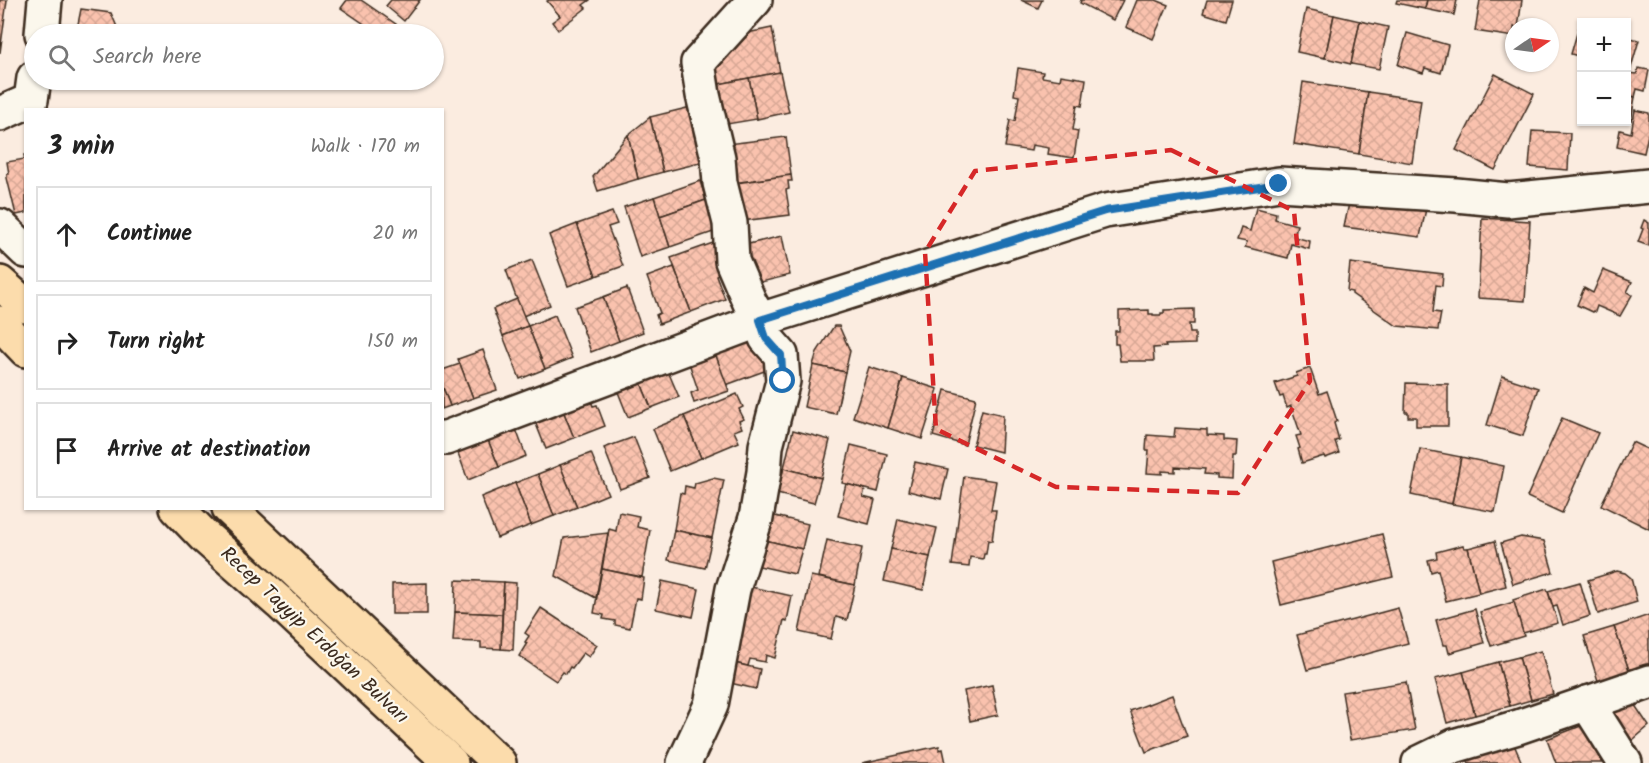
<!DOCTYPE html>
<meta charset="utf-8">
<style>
body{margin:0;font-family:Kalam,sans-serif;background:#f2f2f2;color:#222}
.controls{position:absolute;right:18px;top:18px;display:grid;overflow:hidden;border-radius:0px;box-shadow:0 2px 4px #0004}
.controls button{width:54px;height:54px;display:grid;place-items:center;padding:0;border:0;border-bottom:2px solid #e0e0e0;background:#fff;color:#222;font:30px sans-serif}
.compass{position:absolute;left:1505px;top:18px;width:54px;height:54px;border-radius:50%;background:#fff;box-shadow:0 2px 4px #0004;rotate:77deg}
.stop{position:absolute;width:18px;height:18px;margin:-14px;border:4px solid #1f6fb2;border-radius:50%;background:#fff}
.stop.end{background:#1f6fb2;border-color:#fff;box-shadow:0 2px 6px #0008}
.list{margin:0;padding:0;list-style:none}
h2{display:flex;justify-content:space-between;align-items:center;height:78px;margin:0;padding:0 24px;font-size:26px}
h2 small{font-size:20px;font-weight:400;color:#767676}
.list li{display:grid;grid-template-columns:39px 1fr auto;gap:18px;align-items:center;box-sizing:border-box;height:96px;margin:0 12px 12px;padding:0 12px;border:2px solid #e0e0e0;border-radius:0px}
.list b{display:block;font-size:22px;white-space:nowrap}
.list em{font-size:20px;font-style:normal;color:#767676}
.icon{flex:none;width:33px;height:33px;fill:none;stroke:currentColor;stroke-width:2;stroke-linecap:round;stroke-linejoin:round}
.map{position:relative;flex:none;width:1649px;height:763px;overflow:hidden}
.search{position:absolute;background:#fff;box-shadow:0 2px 4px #0004;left:24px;top:24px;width:420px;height:66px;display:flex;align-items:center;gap:15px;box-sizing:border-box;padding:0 21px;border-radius:33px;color:#767676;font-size:22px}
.panel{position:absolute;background:#fff;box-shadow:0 2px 4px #0004;left:24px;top:108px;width:420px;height:402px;border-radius:0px}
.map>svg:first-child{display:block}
.building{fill:url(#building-cross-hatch);stroke:#3b2a1e;stroke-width:1.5}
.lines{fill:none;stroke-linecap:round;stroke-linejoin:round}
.minor-casing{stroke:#3b2a1e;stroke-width:38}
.major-casing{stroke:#3b2a1e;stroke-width:38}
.minor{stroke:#fbf7ec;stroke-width:33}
.major{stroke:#fcdcac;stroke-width:33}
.route{stroke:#1f6fb2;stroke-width:8}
.marked{fill:none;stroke:#d62828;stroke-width:4.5;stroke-dasharray:12 8;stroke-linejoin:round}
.labels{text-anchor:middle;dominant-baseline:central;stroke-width:4.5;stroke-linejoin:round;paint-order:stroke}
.street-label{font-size:20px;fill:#3b2a1e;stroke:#fbf7ec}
</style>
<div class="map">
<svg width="1649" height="763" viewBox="0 0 1649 763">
<defs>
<pattern id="building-cross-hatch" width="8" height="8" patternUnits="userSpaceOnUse" patternTransform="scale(1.5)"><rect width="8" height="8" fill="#fac2ae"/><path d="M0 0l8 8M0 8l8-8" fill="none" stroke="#d7a795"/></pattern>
</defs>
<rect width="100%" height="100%" fill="#fbece0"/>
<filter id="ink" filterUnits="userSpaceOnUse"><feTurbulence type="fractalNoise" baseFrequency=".0167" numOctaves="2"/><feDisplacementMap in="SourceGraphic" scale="12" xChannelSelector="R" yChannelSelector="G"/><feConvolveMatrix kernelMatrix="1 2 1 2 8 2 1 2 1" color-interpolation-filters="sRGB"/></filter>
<g filter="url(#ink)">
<!-- building -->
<g class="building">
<polygon points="0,0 7,0 0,53"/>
<polygon points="347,0 361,0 400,27 394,34 379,34 341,8"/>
<polygon points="391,0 420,0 404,21 386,6"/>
<polygon points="549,0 590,0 583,5 586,8 558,30 552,22 560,16 547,1"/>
<polygon points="1021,0 1042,0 1038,8"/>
<polygon points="1081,0 1123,0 1113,20 1080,3"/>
<polygon points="1137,0 1156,0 1168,5 1153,39 1126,27"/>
<polygon points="1207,0 1232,0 1226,20 1203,13"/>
<polygon points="1397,0 1427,0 1425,9 1396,3"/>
<polygon points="1427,0 1457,0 1454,15 1425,9"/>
<polygon points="1480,0 1522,0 1518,27 1514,27 1514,37 1475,31"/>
<polygon points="81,9 111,13 120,34 76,34"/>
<polygon points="1306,9 1334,15 1325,58 1297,52"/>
<polygon points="1334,15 1360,21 1351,64 1325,58"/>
<polygon points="1360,21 1388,27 1379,69 1351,64"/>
<polygon points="1580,23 1582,23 1582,57 1571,54"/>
<polygon points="772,28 780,72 719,84 715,62 752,32"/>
<polygon points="1407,33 1448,45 1441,73 1425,68 1423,73 1398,65"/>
<polygon points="1626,37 1639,40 1630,71 1626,70"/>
<polygon points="1018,68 1043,72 1042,77 1060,80 1061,75 1086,79 1082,106 1077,105 1073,130 1078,131 1074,158 1048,154 1049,148 1032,145 1031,151 1005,147 1010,120 1015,121 1019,96 1014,95"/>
<polygon points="1638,68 1649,70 1645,91 1637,89 1635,97 1628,95 1630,84 1626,83 1626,73 1637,74"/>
<polygon points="780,72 789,112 757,119 749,78"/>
<polygon points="1495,74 1534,94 1495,170 1456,150"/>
<polygon points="749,78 757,119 727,124 719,84"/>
<polygon points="67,80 141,80 106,85 87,80 85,87"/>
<polygon points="1303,82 1368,92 1359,154 1294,144"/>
<polygon points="1368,92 1421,100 1412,163 1359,154"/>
<polygon points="1626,95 1635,97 1631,120 1626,119"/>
<polygon points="691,107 704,162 663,172 650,117"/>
<polygon points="1635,110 1649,113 1649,130 1644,153 1617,147 1620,130 1631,133"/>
<polygon points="650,117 663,172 638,179 628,135"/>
<polygon points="1532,131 1570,133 1568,170 1529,167"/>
<polygon points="628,135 638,179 598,191 593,177"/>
<polygon points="786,137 791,175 733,183 728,144"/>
<polygon points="24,155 26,155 26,213 16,215 7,178 7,174 9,174 7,162 25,159"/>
<polygon points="791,175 792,181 788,181 789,189 786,190 790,215 734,222 729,184"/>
<polygon points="700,181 706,200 660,216 654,197"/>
<polygon points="1352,189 1429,195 1420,237 1344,227"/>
<polygon points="654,197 670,247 640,257 624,207"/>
<polygon points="706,200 716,231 670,247 660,216"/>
<polygon points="1256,208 1276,213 1275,219 1297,225 1294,237 1310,241 1309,249 1291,244 1288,258 1245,247 1247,242 1237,240 1241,228 1250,231"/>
<polygon points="612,212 617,224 608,227 623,266 596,276 577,224"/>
<polygon points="1482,218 1530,221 1525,301 1478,298"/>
<polygon points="1644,220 1649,223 1649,246 1638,242 1643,229 1641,228"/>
<polygon points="577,224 596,276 568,286 549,235"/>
<polygon points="782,236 790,275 745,286 736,247"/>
<polygon points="713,243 718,257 720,273 716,275 725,299 691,312 671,258"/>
<polygon points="532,260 550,305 523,316 506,270"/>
<polygon points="1350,263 1443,274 1442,286 1436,285 1433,312 1441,313 1438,330 1397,326 1352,294 1352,292 1347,291"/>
<polygon points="674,267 691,312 659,324 656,315 660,313 647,277"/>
<polygon points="1603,270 1632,282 1627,292 1632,295 1620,316 1597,306 1595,312 1593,311 1592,312 1577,305 1584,288 1593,293"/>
<polygon points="627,288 643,332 619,341 603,297"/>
<polygon points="603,297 619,341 591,352 575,307"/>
<polygon points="517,299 528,326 503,336 493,309"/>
<polygon points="1194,309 1194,324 1189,324 1190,333 1195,333 1195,344 1165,345 1166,347 1153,348 1154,361 1120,361 1118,344 1115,344 1115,331 1119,331 1119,311 1149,310 1149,314 1153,314 1153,315 1161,315 1161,313 1164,313 1164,310"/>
<polygon points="555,315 572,358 545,369 528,326"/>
<polygon points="528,326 545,369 520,379 503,336"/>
<polygon points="834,326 839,326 850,351 845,372 813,365 817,352"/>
<polygon points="753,330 767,370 726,385 712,345"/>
<polygon points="712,345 729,391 694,403 691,393 698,390 686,354"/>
<polygon points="483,350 497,390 473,398 458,359"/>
<polygon points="664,362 679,397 651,408 637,373"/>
<polygon points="460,364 473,398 450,406 442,385 442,370"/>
<polygon points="813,365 845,372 836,414 804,407"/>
<polygon points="869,367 903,378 888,428 853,417"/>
<polygon points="1310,368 1319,394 1327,391 1337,421 1334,423 1339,440 1335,441 1339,453 1325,458 1324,456 1302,463 1298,449 1300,448 1296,436 1301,435 1291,406 1287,408 1283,396 1280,397 1275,383 1297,376 1296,373"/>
<polygon points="637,373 651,408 628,417 614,382"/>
<polygon points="1502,376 1538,388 1523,436 1487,425"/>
<polygon points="903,378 938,389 922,439 888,428"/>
<polygon points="1406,383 1448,384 1448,426 1416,426 1416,417 1408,417 1408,412 1405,412"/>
<polygon points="442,385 450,406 442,409"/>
<polygon points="945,390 976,398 965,445 933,436"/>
<polygon points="588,392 593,406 597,405 605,426 574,438 560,403"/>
<polygon points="737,394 743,407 739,409 744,419 739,421 742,428 734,431 739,442 701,458 684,416"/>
<polygon points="560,403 574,438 546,449 532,414"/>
<polygon points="982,410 1003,415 1001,452 973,445"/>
<polygon points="684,416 701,458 670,471 653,429"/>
<polygon points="1562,418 1598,433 1562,513 1527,497"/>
<polygon points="513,421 526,456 499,467 485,433"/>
<polygon points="1175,428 1207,430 1207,435 1224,436 1224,440 1237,441 1236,456 1233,456 1232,479 1217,478 1217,475 1204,474 1205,469 1175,467 1175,472 1162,471 1162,474 1147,473 1149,450 1146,450 1147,435 1174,437"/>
<polygon points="793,430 830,440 821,478 784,468"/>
<polygon points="485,433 499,467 468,480 455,445"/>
<polygon points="634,437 650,478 620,489 604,448"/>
<polygon points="1632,442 1649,450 1649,529 1601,505"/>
<polygon points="851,445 887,454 878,492 842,483"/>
<polygon points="1420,449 1461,457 1452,504 1411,495"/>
<polygon points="591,453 608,494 577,507 560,465"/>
<polygon points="1461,457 1504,466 1495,512 1452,504"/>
<polygon points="915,462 948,469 941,499 908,491"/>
<polygon points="560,465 577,507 554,516 538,474"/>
<polygon points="784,468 821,478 814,503 777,494"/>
<polygon points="538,474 554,516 531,525 515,483"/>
<polygon points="964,476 996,481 991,510 996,510 992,541 988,540 986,554 984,554 983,559 970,557 969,567 952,565"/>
<polygon points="713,478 724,480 712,538 674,530 680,493 684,494 685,486 694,488 695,483"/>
<polygon points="515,483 531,525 497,538 481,497"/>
<polygon points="846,484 865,489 863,497 875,500 869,524 838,516"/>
<polygon points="619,512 639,516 637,527 650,530 642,577 602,569 609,529 616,531"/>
<polygon points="771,515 808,524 802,549 765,540"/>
<polygon points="898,519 937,528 930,557 891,549"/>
<polygon points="674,530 712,538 705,568 668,560"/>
<polygon points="608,533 596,598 556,576 564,538"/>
<polygon points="1382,534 1393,577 1281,605 1271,562"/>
<polygon points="1521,537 1544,541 1553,572 1513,584 1501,543"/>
<polygon points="765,540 802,549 795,574 759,566"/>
<polygon points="827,540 862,548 855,585 819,577"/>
<polygon points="1495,541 1506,586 1479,593 1468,548"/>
<polygon points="1463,545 1464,548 1468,548 1479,593 1446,601 1438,570 1431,572 1428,560 1437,558 1436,552"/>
<polygon points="891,549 930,557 923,590 884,581"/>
<polygon points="602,569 644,578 641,599 636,598 630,628 615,625 615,621 603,619 604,615 594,613"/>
<polygon points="1617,571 1625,573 1631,578 1637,602 1598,614 1588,580"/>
<polygon points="811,576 855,585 847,620 836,617 831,639 799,632"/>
<polygon points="456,580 504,582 502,614 455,612"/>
<polygon points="662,581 699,589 693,617 656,609"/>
<polygon points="504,582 516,583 513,650 501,649"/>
<polygon points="1580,582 1590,616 1563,625 1557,606 1553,607 1548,591"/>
<polygon points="427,583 427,614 392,614 392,584"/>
<polygon points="751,587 792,596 787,621 784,620 775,658 766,655 765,662 750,659 748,666 734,663"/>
<polygon points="1547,589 1558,623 1523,633 1513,600"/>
<polygon points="1514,602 1524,636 1491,646 1480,612"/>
<polygon points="541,608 597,645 589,657 583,653 572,668 570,667 566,674 563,672 556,681 519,656 527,643 525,642 529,636 525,633"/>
<polygon points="1398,608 1408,643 1307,670 1297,635"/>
<polygon points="1475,609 1484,643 1449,653 1447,645 1443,645 1436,620"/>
<polygon points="455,612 502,614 501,649 481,648 481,642 453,641"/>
<polygon points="1649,615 1649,667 1630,673 1614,627"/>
<polygon points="1614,627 1630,673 1599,684 1584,636"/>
<polygon points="1541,651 1553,694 1531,700 1519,657"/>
<polygon points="1519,657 1531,700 1510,706 1498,662"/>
<polygon points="1498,662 1510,706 1475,715 1463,672"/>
<polygon points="734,663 760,669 756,689 730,683"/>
<polygon points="1463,672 1475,715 1447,723 1435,679"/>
<polygon points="1406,682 1415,730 1350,740 1342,692"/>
<polygon points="992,685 998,715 970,721 964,691"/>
<polygon points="1172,695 1187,736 1146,752 1130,711"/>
<polygon points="1628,695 1649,726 1621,750 1594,710"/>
<polygon points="1586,724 1602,763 1556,763 1547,739"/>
<polygon points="1512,740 1522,763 1469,763 1467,759"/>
<polygon points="939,746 939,750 943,749 946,763 862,763"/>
</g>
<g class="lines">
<defs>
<g id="minor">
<polyline points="42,34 45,0"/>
<polyline points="0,114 31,100 34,78"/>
<polyline points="0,226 26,251"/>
<polyline points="442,438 446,438 760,320 1105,211 1279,184 1456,195 1508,200 1649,186"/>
<polyline points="1587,703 1625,763"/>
<polyline points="684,763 711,705 733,589 756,518 764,472 766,446 783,381 781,355 766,338 760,320 750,303 732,261 730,223 720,183 718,158 703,95 698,63 755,0"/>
<polyline points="1419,763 1454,746 1518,727 1649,682"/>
</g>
<g id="major">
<polyline points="0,283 26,306"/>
<polyline points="0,323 26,350"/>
<polyline points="177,508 204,536 280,603 451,763"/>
<polyline points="229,508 499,763"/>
</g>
</defs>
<!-- minor casing -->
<use href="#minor" class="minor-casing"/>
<!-- major casing -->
<use href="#major" class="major-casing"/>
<!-- minor -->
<use href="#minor" class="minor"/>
<!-- major -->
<use href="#major" class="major"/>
</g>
</g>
<g class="lines" filter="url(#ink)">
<!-- route -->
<polyline class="route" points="783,381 781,355 766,338 760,320 1105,211 1279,184"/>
</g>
<!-- marked area -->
<path class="marked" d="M1171,150L1294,211L1310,381L1238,493L1056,487L936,429L925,252L975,171Z"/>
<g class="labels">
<!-- street labels -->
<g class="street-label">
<text transform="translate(314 636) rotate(43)">Recep Tayyip Erdoğan Bulvarı</text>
</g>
</g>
</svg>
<div class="controls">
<button>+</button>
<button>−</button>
</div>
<svg class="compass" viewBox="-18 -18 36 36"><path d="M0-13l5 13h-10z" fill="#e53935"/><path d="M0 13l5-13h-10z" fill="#767676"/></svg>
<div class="stop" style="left:783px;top:381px"></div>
<div class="stop end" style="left:1279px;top:184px"></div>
<div class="search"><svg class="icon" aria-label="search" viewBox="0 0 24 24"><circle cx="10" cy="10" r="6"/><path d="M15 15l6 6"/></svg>Search here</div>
<section class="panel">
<h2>3 min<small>Walk · 170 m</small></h2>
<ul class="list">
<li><svg class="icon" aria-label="ahead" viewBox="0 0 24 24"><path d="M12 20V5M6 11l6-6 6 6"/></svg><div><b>Continue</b></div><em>20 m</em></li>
<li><svg class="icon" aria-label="right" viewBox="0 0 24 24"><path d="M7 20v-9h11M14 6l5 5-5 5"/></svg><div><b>Turn right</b></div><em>150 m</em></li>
<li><svg class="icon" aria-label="arrive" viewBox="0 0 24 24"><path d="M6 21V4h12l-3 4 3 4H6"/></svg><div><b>Arrive at destination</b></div></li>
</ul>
</section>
</div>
